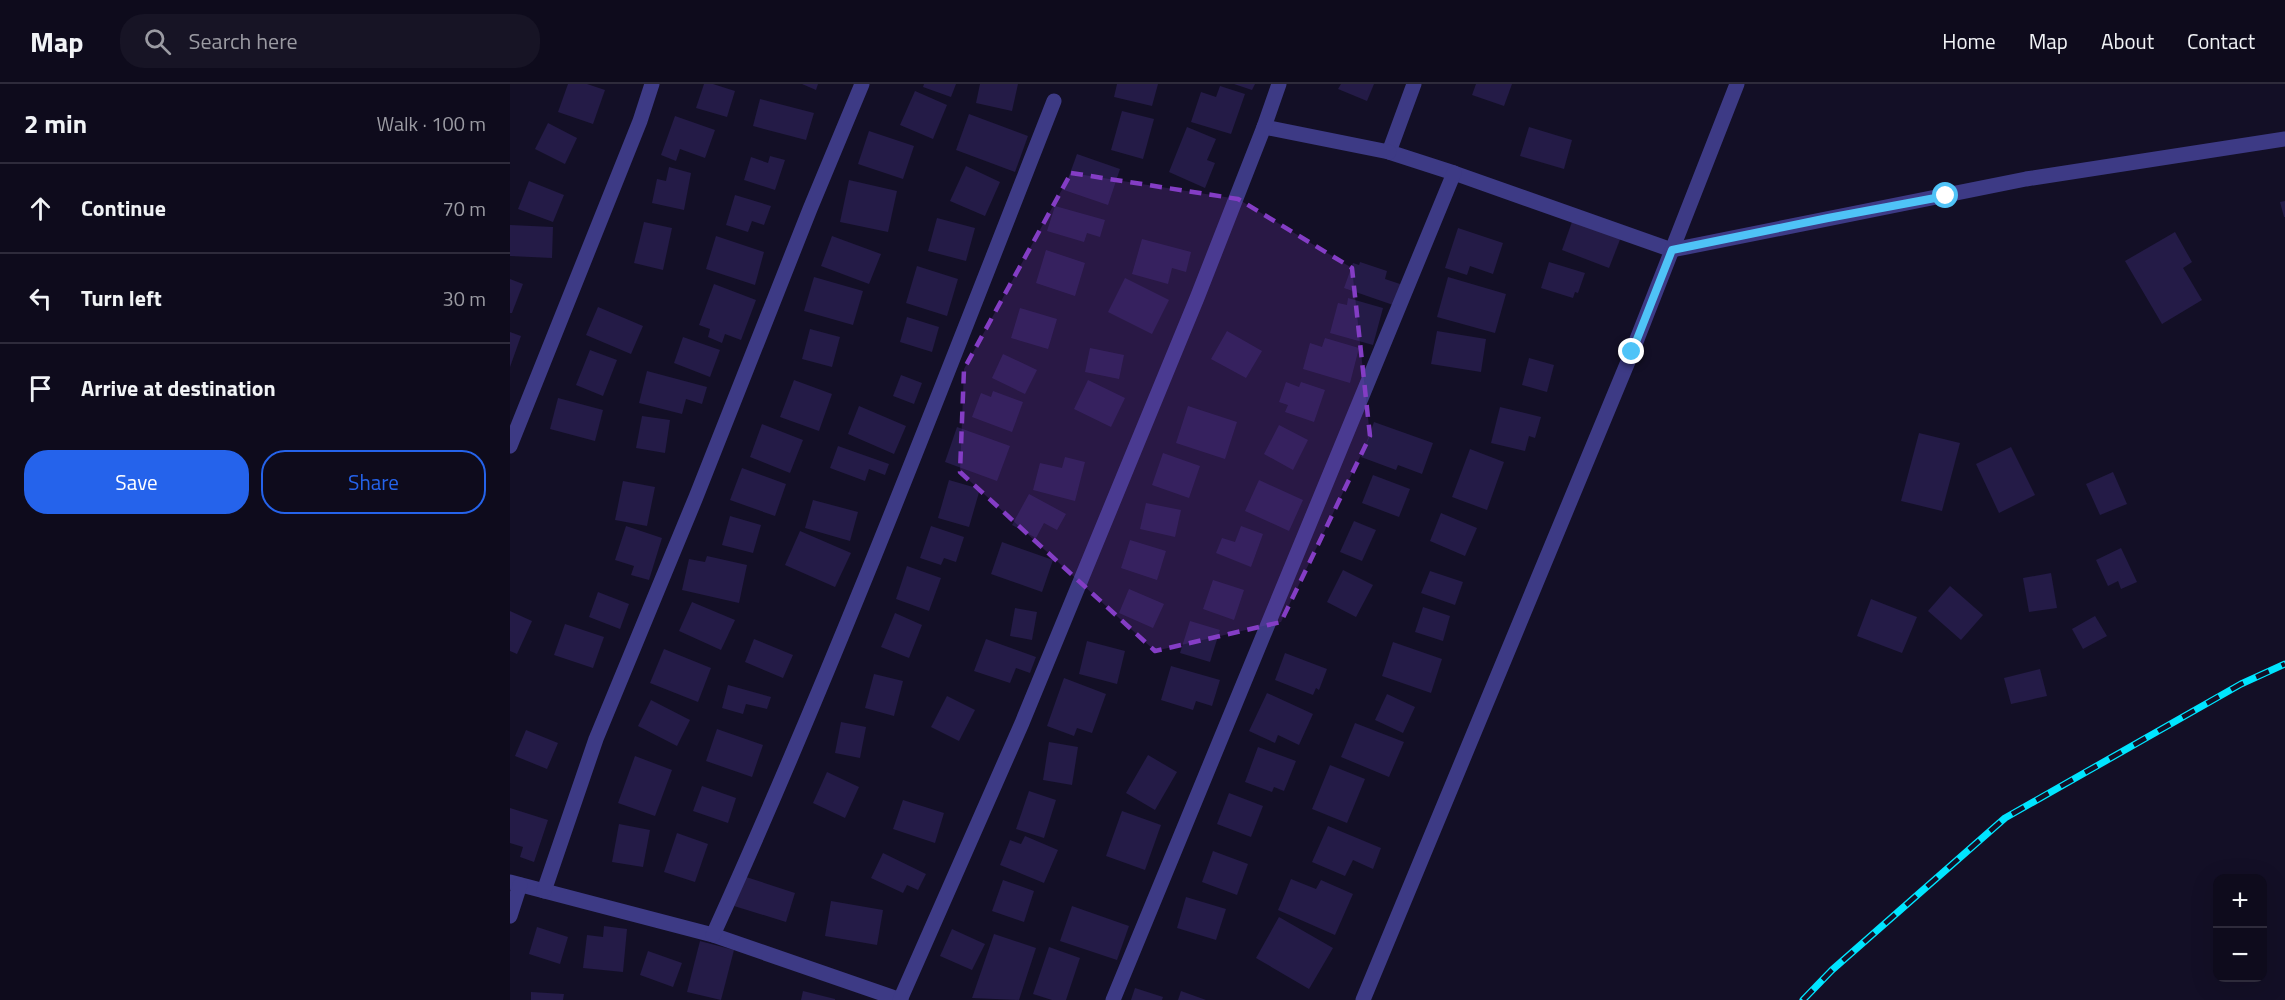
<!DOCTYPE html>
<meta charset="utf-8">
<style>
body{margin:0;font-family:"Titillium Web",sans-serif;background:#171425;color:#f1f3f6}
.controls{position:absolute;right:18px;bottom:18px;display:grid;overflow:hidden;border-radius:12px;box-shadow:0 6px 24px #0002}
.controls button{width:54px;height:54px;display:grid;place-items:center;padding:0;border:0;border-bottom:2px solid #2e2b3b;background:#0e0b1c;color:#f1f3f6;font:30px sans-serif}
.stop{position:absolute;width:18px;height:18px;margin:-14px;border:4px solid #4fc3f7;border-radius:50%;background:#fff}
.stop.end{background:#4fc3f7;border-color:#fff;box-shadow:0 2px 6px #0008}
.list{margin:0;padding:0;list-style:none}
h2{display:flex;justify-content:space-between;align-items:center;height:78px;margin:0;padding:0 24px;font-size:26px}
h2 small{font-size:20px;font-weight:400;color:#9b9ba3}
.list li{display:grid;grid-template-columns:39px 1fr auto;gap:18px;align-items:center;box-sizing:border-box;height:90px;padding:0 24px;border-top:2px solid #2e2b3b}
.list b{display:block;font-size:22px;white-space:nowrap}
.list em{font-size:20px;font-style:normal;color:#9b9ba3}
.actions{display:flex;gap:12px;padding:18px 24px}
.actions a{flex:1;padding:14px 0;border:2px solid #2563eb;border-radius:24px;text-align:center;font-size:21px;color:#2563eb}
.actions .main{background:#2563eb;color:#fff}
.icon{flex:none;width:33px;height:33px;fill:none;stroke:currentColor;stroke-width:2;stroke-linecap:round;stroke-linejoin:round}
.map{position:relative;flex:none;width:1775px;height:916px;overflow:hidden}
header{display:flex;align-items:center;gap:36px;box-sizing:border-box;height:84px;padding:0 30px;background:#0e0b1c;border-bottom:2px solid #2e2b3b}
header strong{font-size:28px}
nav{display:flex;gap:33px;margin-inline-start:auto;font-size:21px}
.search{width:420px;height:54px;background:#171425;display:flex;align-items:center;gap:15px;box-sizing:border-box;padding:0 21px;border-radius:24px;color:#9b9ba3;font-size:22px}
main{display:flex}
aside{flex:1;background:#0e0b1c}
.map>svg:first-child{display:block}
.building{fill:#241b47}
.lines{fill:none;stroke-linecap:round;stroke-linejoin:round}
.minor{stroke:#3d3a85;stroke-width:15}
.rail-casing{stroke:#00e5ff;stroke-width:7}
.rail{stroke:#130f26;stroke-width:4.5;stroke-dasharray:14;stroke-linecap:butt}
.route{stroke:#4fc3f7;stroke-width:8}
.marked{fill:#843dc5;fill-opacity:0.2;stroke:#843dc5;stroke-width:4.5;stroke-dasharray:12 8;stroke-linejoin:round}
</style>
<header>
<strong>Map</strong>
<div class="search"><svg class="icon" aria-label="search" viewBox="0 0 24 24"><circle cx="10" cy="10" r="6"/><path d="M15 15l6 6"/></svg>Search here</div>
<nav><a>Home</a><a>Map</a><a>About</a><a>Contact</a></nav>
</header>
<main>
<aside>
<h2>2 min<small>Walk · 100 m</small></h2>
<ul class="list">
<li><svg class="icon" aria-label="ahead" viewBox="0 0 24 24"><path d="M12 20V5M6 11l6-6 6 6"/></svg><div><b>Continue</b></div><em>70 m</em></li>
<li><svg class="icon" aria-label="left" viewBox="0 0 24 24"><path d="M17 20v-9H6M10 6l-5 5 5 5"/></svg><div><b>Turn left</b></div><em>30 m</em></li>
<li><svg class="icon" aria-label="arrive" viewBox="0 0 24 24"><path d="M6 21V4h12l-3 4 3 4H6"/></svg><div><b>Arrive at destination</b></div></li>
</ul>
<div class="actions"><a class="main">Save</a><a>Share</a></div>
</aside>
<div class="map">
<svg width="1775" height="916" viewBox="0 0 1775 916">
<rect width="100%" height="100%" fill="#130f26"/>
<!-- building -->
<g class="building">
<polygon points="58,0 77,0 95,6 83,40 48,28"/>
<polygon points="194,0 203,0 225,7 217,33 186,24"/>
<polygon points="292,0 308,0 306,6"/>
<polygon points="414,0 446,0 441,13 413,3"/>
<polygon points="470,0 508,0 502,27 466,19"/>
<polygon points="607,0 648,0 642,22 604,13"/>
<polygon points="724,0 745,0 742,6"/>
<polygon points="831,0 864,0 857,17 828,5"/>
<polygon points="966,0 1002,0 994,22 962,11"/>
<polygon points="710,2 735,10 721,50 681,38 691,8 706,13"/>
<polygon points="405,7 437,21 423,55 390,41"/>
<polygon points="250,15 304,29 296,56 243,42"/>
<polygon points="612,27 644,35 633,75 601,66"/>
<polygon points="459,30 518,52 505,88 446,66"/>
<polygon points="165,32 205,46 195,74 170,65 166,77 151,71"/>
<polygon points="38,39 67,54 55,80 25,65"/>
<polygon points="677,43 706,55 697,76 705,79 695,104 659,88"/>
<polygon points="1019,43 1062,56 1054,85 1010,72"/>
<polygon points="359,47 404,62 393,95 348,80"/>
<polygon points="567,70 610,85 598,121 554,106"/>
<polygon points="260,72 275,76 265,106 234,96 241,73 258,79"/>
<polygon points="456,82 490,98 475,132 440,117"/>
<polygon points="159,83 181,89 174,126 142,119 147,95 156,97"/>
<polygon points="339,96 387,107 378,148 330,138"/>
<polygon points="19,97 54,111 43,138 8,125"/>
<polygon points="225,111 261,122 254,141 242,137 238,148 216,141"/>
<polygon points="1775,117 1775,133 1774,133 1770,118"/>
<polygon points="545,122 595,136 590,153 577,149 574,158 537,147"/>
<polygon points="427,134 465,144 456,177 418,167"/>
<polygon points="1063,135 1111,153 1099,184 1052,166"/>
<polygon points="134,138 162,144 153,186 124,179"/>
<polygon points="0,141 43,143 42,174 0,172"/>
<polygon points="948,144 993,159 983,190 960,182 957,191 935,184"/>
<polygon points="1665,148 1682,178 1673,184 1692,216 1652,240 1615,177"/>
<polygon points="206,152 254,168 245,201 196,185"/>
<polygon points="322,152 371,170 359,200 311,182"/>
<polygon points="632,155 681,168 676,188 662,184 658,200 622,190"/>
<polygon points="536,166 575,179 565,212 526,199"/>
<polygon points="850,178 877,187 875,195 893,201 886,222 834,204 843,179 849,181"/>
<polygon points="1039,178 1075,189 1068,209 1065,208 1063,214 1031,204"/>
<polygon points="407,182 448,195 437,232 396,219"/>
<polygon points="304,193 353,207 343,241 294,227"/>
<polygon points="938,193 996,210 985,249 927,233"/>
<polygon points="615,194 659,216 642,250 598,228"/>
<polygon points="0,195 13,200 2,229 0,229"/>
<polygon points="204,200 246,216 231,256 215,250 212,259 198,253 200,245 189,241"/>
<polygon points="838,214 873,224 863,261 820,249 828,219 837,221"/>
<polygon points="88,223 133,242 121,270 76,251"/>
<polygon points="510,224 547,235 538,265 501,254"/>
<polygon points="397,233 429,243 422,268 390,258"/>
<polygon points="300,245 330,253 322,283 292,275"/>
<polygon points="717,247 752,267 736,294 701,275"/>
<polygon points="927,247 976,255 971,288 921,280"/>
<polygon points="0,248 11,252 0,283"/>
<polygon points="173,253 210,266 200,293 164,279"/>
<polygon points="815,254 849,264 840,299 793,285 800,259 812,263"/>
<polygon points="580,264 614,271 609,295 575,288"/>
<polygon points="80,266 107,276 93,312 66,301"/>
<polygon points="493,270 527,286 515,310 482,294"/>
<polygon points="1019,274 1044,281 1037,308 1012,301"/>
<polygon points="137,287 197,303 192,320 176,315 172,330 129,319"/>
<polygon points="391,291 412,299 404,320 383,312"/>
<polygon points="284,296 322,310 309,347 270,333"/>
<polygon points="578,296 615,314 601,343 564,325"/>
<polygon points="776,298 789,303 791,298 815,306 804,338 775,328 778,321 769,318"/>
<polygon points="483,307 513,318 502,348 462,333 471,309 481,313"/>
<polygon points="48,314 93,326 85,357 40,345"/>
<polygon points="349,322 396,342 384,370 338,350"/>
<polygon points="678,322 727,338 715,375 666,359"/>
<polygon points="990,323 1031,333 1025,354 1019,352 1015,367 981,359"/>
<polygon points="132,332 160,336 155,369 126,364"/>
<polygon points="864,338 923,359 912,390 888,381 886,386 851,373"/>
<polygon points="252,340 293,356 280,389 240,373"/>
<polygon points="769,341 798,356 783,386 754,370"/>
<polygon points="447,343 500,362 487,397 435,378"/>
<polygon points="1409,349 1450,359 1432,427 1391,417"/>
<polygon points="328,362 379,380 375,391 359,385 355,397 320,384"/>
<polygon points="1501,363 1525,411 1489,429 1466,380"/>
<polygon points="960,365 994,378 977,426 942,413"/>
<polygon points="653,369 690,382 679,414 642,401"/>
<polygon points="555,373 575,378 565,417 523,406 530,379 552,384"/>
<polygon points="232,384 276,400 265,432 220,416"/>
<polygon points="1603,388 1617,420 1590,431 1576,400"/>
<polygon points="863,391 900,405 889,433 852,419"/>
<polygon points="439,396 470,405 459,443 428,434"/>
<polygon points="749,396 793,416 779,447 735,427"/>
<polygon points="113,397 145,403 137,442 105,436"/>
<polygon points="519,410 556,430 547,446 534,439 526,454 502,441"/>
<polygon points="303,416 348,428 340,457 295,444"/>
<polygon points="636,419 671,426 665,453 630,445"/>
<polygon points="931,429 967,444 955,472 920,457"/>
<polygon points="220,432 251,441 243,469 212,461"/>
<polygon points="844,437 866,446 852,477 830,468"/>
<polygon points="116,442 152,454 139,496 121,491 124,482 105,476"/>
<polygon points="421,442 454,453 446,478 434,474 431,481 410,474"/>
<polygon points="731,442 753,450 741,483 706,469 712,454 725,458"/>
<polygon points="290,447 341,469 325,503 275,481"/>
<polygon points="620,456 656,467 647,496 611,484"/>
<polygon points="492,458 543,476 532,508 481,490"/>
<polygon points="1611,464 1627,498 1611,505 1608,497 1598,502 1586,476"/>
<polygon points="197,472 237,481 229,519 172,506 179,475 195,478"/>
<polygon points="397,482 431,494 419,527 386,515"/>
<polygon points="833,486 863,501 846,533 817,518"/>
<polygon points="920,487 953,498 945,521 911,509"/>
<polygon points="1541,489 1547,524 1519,528 1513,494"/>
<polygon points="703,496 734,506 724,536 693,525"/>
<polygon points="1440,502 1473,531 1451,556 1418,527"/>
<polygon points="619,505 654,520 643,544 609,529"/>
<polygon points="88,508 119,520 110,545 79,533"/>
<polygon points="1361,515 1407,533 1392,569 1347,552"/>
<polygon points="182,518 225,536 211,566 169,547"/>
<polygon points="913,523 940,532 933,557 905,548"/>
<polygon points="505,524 527,528 522,556 500,552"/>
<polygon points="0,527 22,537 7,570 0,567"/>
<polygon points="385,529 412,541 399,574 371,563"/>
<polygon points="1585,532 1597,552 1573,565 1562,545"/>
<polygon points="680,537 710,546 700,578 670,569"/>
<polygon points="55,540 94,553 83,584 44,571"/>
<polygon points="244,555 283,571 273,594 235,578"/>
<polygon points="476,555 526,573 520,589 506,584 500,599 464,587"/>
<polygon points="577,557 615,567 607,600 569,590"/>
<polygon points="883,558 932,575 921,609 872,592"/>
<polygon points="154,565 201,584 188,618 140,599"/>
<polygon points="775,569 817,585 809,606 806,604 803,611 765,596"/>
<polygon points="661,582 710,596 702,622 686,617 683,626 651,616"/>
<polygon points="1530,585 1537,612 1501,620 1494,594"/>
<polygon points="364,590 393,597 384,632 355,624"/>
<polygon points="554,594 596,610 582,649 567,644 564,652 537,642"/>
<polygon points="218,601 261,613 257,625 236,620 233,630 212,624"/>
<polygon points="757,609 803,630 789,661 768,651 765,659 739,647"/>
<polygon points="877,610 905,623 893,649 865,636"/>
<polygon points="437,612 465,626 449,657 421,643"/>
<polygon points="141,616 180,636 167,662 128,642"/>
<polygon points="331,638 356,643 350,674 325,669"/>
<polygon points="845,639 894,658 879,693 831,673"/>
<polygon points="207,645 253,661 242,693 196,677"/>
<polygon points="16,646 48,659 37,685 5,672"/>
<polygon points="539,658 568,663 562,701 533,696"/>
<polygon points="748,663 786,677 774,707 764,703 762,708 735,698"/>
<polygon points="638,671 667,688 645,726 616,709"/>
<polygon points="125,672 162,686 145,732 108,719"/>
<polygon points="820,681 855,695 837,739 802,725"/>
<polygon points="317,688 349,703 335,734 303,719"/>
<polygon points="192,702 226,714 218,739 183,727"/>
<polygon points="519,707 546,716 534,754 506,745"/>
<polygon points="719,709 753,722 741,753 707,740"/>
<polygon points="393,716 434,729 425,759 383,745"/>
<polygon points="0,724 38,736 24,778 10,773 13,763 0,759"/>
<polygon points="612,727 651,741 635,786 596,772"/>
<polygon points="109,740 140,746 133,783 102,778"/>
<polygon points="818,742 871,764 863,785 843,776 835,792 802,778"/>
<polygon points="167,749 198,760 185,798 154,788"/>
<polygon points="515,752 548,766 534,799 490,781 500,756 511,760"/>
<polygon points="703,767 738,780 727,811 692,798"/>
<polygon points="373,769 416,790 408,806 397,801 393,809 361,794"/>
<polygon points="233,792 285,809 276,838 224,822"/>
<polygon points="781,795 806,805 811,796 843,810 825,851 768,826"/>
<polygon points="493,796 524,807 514,838 482,827"/>
<polygon points="676,813 716,825 706,856 667,844"/>
<polygon points="321,817 373,826 367,861 315,852"/>
<polygon points="562,822 619,842 607,876 550,857"/>
<polygon points="769,833 823,864 799,905 746,874"/>
<polygon points="94,842 117,845 113,888 73,884 77,851 93,853"/>
<polygon points="27,843 58,853 50,880 19,870"/>
<polygon points="442,845 475,860 462,886 430,872"/>
<polygon points="484,850 526,864 509,916 462,914"/>
<polygon points="190,857 224,866 211,916 177,908"/>
<polygon points="539,863 570,874 556,916 542,916 523,910"/>
<polygon points="138,867 172,879 163,903 130,891"/>
<polygon points="625,904 653,913 652,916 621,916"/>
<polygon points="293,907 325,915 325,916 291,916"/>
<polygon points="671,907 696,916 668,916"/>
<polygon points="21,908 54,910 53,916 21,916"/>
</g>
<g class="lines">
<!-- minor -->
<g class="minor">
<polyline points="904,0 879,68 944,89 1162,166 1516,95 1775,55"/>
<polyline points="754,43 879,68"/>
<polyline points="0,362 130,37 142,0"/>
<polyline points="0,798 203,851 391,916"/>
<polyline points="34,807 86,655 186,413 300,125 352,0"/>
<polyline points="0,832 10,801"/>
<path d="M203,851C327,577 434,297 544,17"/>
<polyline points="390,916 512,639 687,214 754,43 769,0"/>
<polyline points="603,916 944,89"/>
<polyline points="853,916 1122,268 1227,0"/>
</g>
<defs>
<polyline id="rail" points="1293,916 1322,886 1495,734 1731,600 1775,580"/>
</defs>
<!-- rail casing -->
<use href="#rail" class="rail-casing"/>
<!-- rail -->
<use href="#rail" class="rail"/>
</g>
<g class="lines">
<!-- route -->
<polyline class="route" points="1122,268 1162,166 1318,134 1436,112"/>
</g>
<!-- marked area -->
<path class="marked" d="M561,89L728,115L842,184L860,352L771,538L645,567L450,388L454,285Z"/>
</svg>
<div class="controls">
<button>+</button>
<button>−</button>
</div>
<div class="stop" style="left:1436px;top:112px"></div>
<div class="stop end" style="left:1122px;top:268px"></div>
</div>
</main>
